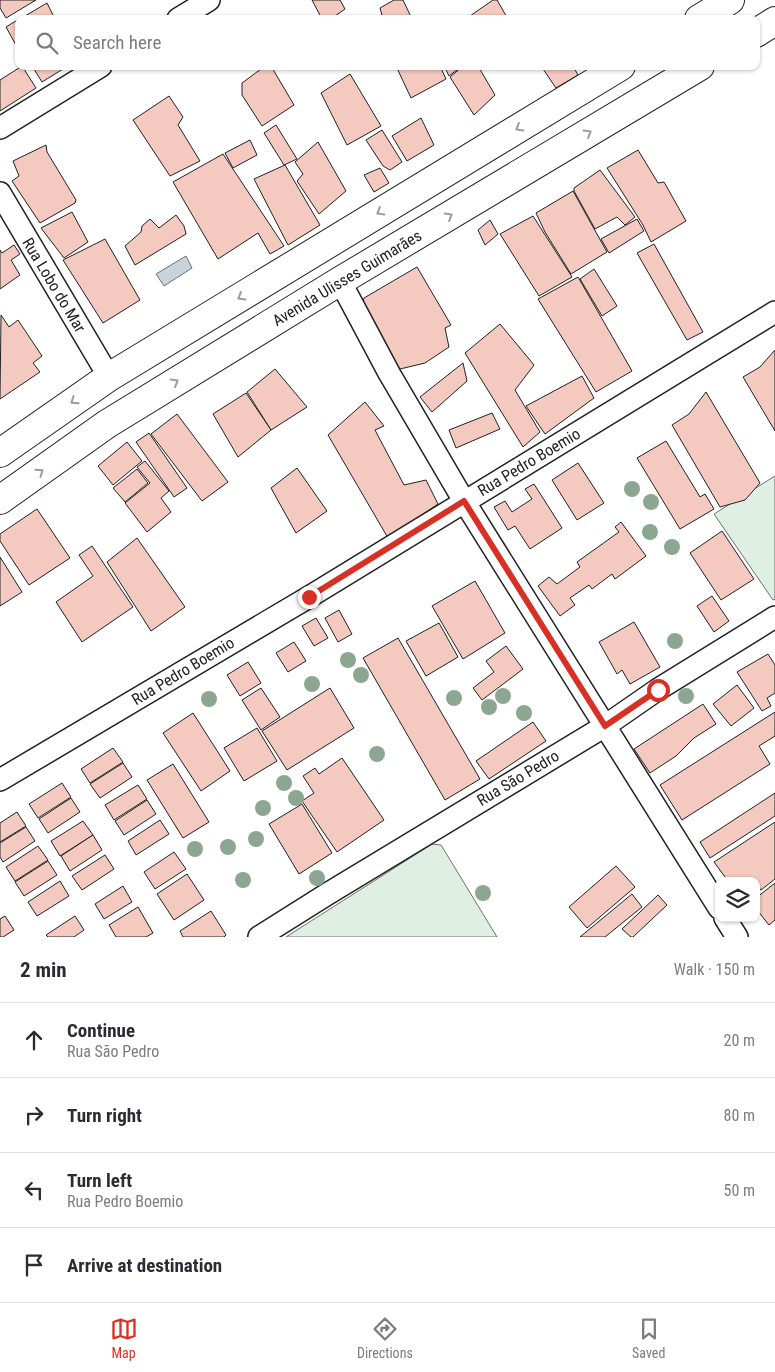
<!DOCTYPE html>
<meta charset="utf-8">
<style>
body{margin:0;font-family:"Roboto Condensed",sans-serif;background:#f7f7f7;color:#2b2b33}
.controls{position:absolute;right:15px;bottom:15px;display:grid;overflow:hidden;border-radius:10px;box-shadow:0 1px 4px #0004}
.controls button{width:45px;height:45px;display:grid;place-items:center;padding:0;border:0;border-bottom:1px solid #e1e1e2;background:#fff;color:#2b2b33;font:25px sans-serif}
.stop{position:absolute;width:15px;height:15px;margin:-11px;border:4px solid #d93025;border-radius:50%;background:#fff}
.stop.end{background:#d93025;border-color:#fff;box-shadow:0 1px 5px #0008}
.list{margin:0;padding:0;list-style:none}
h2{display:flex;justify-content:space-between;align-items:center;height:65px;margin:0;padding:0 20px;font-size:21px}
h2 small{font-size:16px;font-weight:400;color:#7c7c81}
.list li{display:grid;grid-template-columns:32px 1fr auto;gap:15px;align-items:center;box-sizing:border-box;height:75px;padding:0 20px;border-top:1px solid #e1e1e2}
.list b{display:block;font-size:19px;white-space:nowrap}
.list p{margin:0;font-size:16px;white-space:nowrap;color:#7c7c81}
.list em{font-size:16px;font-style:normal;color:#7c7c81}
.icon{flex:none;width:28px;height:28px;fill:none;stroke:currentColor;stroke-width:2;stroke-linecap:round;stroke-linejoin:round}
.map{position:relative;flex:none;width:775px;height:937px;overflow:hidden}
.search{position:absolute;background:#fff;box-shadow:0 1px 4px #0004;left:15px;right:15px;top:15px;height:55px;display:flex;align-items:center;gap:12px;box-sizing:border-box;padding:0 18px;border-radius:10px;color:#7c7c81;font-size:19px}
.sheet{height:365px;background:#fff}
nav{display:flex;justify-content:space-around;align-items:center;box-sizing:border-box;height:70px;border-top:1px solid #e1e1e2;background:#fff;font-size:14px;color:#7c7c81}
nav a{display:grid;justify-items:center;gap:2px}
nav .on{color:#d93025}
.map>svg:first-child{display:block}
.green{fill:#e0efe3;stroke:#6f6f6f}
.water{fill:#c7d3dd;stroke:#6f6f6f}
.building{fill:#f3c9c0;stroke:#222}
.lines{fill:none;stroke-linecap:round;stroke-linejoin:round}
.street-casing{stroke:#222;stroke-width:24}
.primary-casing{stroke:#222;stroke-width:30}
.street{stroke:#fff;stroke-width:21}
.primary{stroke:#fff;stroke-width:28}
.tree{fill:#8da692}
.oneway{stroke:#9c9c9c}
.route{stroke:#d93025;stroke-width:6}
.labels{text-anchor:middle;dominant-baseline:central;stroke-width:4;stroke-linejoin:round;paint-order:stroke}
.street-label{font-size:16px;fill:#222;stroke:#fff}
</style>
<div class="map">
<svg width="775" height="937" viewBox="0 0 775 937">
<rect width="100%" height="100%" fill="#fff"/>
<!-- green -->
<g class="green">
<polygon points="775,476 775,599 773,600 714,514"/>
<polygon points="432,844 441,845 497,937 286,937"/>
</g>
<!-- water -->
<polygon class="water" points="186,256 192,268 164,286 156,274"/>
<!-- building -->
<g class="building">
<polygon points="0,0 36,0 6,18 0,8"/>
<polygon points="312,0 340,0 345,9 331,19 322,19"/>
<polygon points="394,0 403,0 412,19 383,19 380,8"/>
<polygon points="493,0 497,0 508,19 472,19 470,16"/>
<polygon points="47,3 55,19 20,19"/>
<polygon points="19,19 19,46 17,47 6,27"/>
<polygon points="22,66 36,88 0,111 0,80"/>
<polygon points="32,66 68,66 42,82"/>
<polygon points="265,66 271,66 294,105 262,126 242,95 242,83"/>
<polygon points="396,66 440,66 446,79 411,98"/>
<polygon points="444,66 462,66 449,76"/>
<polygon points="463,66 478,66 495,95 474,115 450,77"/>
<polygon points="541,66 573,66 578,75 556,88"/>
<polygon points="350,74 381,126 347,145 321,93"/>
<polygon points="169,96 183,117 178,125 200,161 170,176 133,120"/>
<polygon points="421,118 434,145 407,161 392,136"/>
<polygon points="276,125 297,159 284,165 264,133"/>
<polygon points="382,130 402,162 390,170 383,166 366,140"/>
<polygon points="250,140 257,155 233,168 225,153"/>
<polygon points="318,142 346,191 319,214 297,181 303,174 295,162"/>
<polygon points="46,145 47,152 76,200 75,203 40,223 12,181 19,176 13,161"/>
<polygon points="638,150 658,183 664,182 686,221 651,242 643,225 607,168"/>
<polygon points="223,154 284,246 270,254 258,233 218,259 173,182"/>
<polygon points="285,165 320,225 288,245 254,179"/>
<polygon points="380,168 389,183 374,192 364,175"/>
<polygon points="600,170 635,217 625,225 617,217 595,229 574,191 574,188"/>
<polygon points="573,191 607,252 571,274 545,232 536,213"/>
<polygon points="72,212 88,242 64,258 41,228"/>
<polygon points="176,215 184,226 186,234 135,265 125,246 141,232 142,226 150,219 159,228"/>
<polygon points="533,216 572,277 539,296 500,234"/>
<polygon points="637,219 644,231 609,253 601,239"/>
<polygon points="490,220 498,234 485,245 478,230"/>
<polygon points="105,239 140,300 103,323 63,260"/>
<polygon points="654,244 703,332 687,340 637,253"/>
<polygon points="14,245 20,254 11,260 20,275 0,289 0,250 2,253"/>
<polygon points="417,267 451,325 445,328 449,347 425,363 400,369 361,310 364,298"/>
<polygon points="594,269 617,306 602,316 580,279"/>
<polygon points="578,277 632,371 596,392 538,299"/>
<polygon points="1,315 9,327 18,320 42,356 33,363 40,372 0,399"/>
<polygon points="500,324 534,365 515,390 540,432 523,447 465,353"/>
<polygon points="775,350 775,431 743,377 760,367"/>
<polygon points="463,363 467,381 432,412 420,397"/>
<polygon points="275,369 307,407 271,430 247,392"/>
<polygon points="582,376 594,398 545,434 526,406"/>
<polygon points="706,392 760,483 745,500 720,507 672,425 689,414"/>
<polygon points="246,393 271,430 238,457 213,414"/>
<polygon points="365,402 384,426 375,430 404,485 426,480 438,504 388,538 328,435"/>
<polygon points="492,413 500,429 456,448 449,430"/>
<polygon points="177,414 228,482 202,501 151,434"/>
<polygon points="149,433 187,488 174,497 136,442"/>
<polygon points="666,441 700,497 705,494 714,509 680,529 637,458"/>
<polygon points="127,442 142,461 113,485 98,466"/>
<polygon points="145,461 169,491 161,498 171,512 147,532 125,503 150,483 137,467"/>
<polygon points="578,463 604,503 577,520 552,480"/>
<polygon points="297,468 327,511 296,533 271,488"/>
<polygon points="137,469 148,483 125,502 113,488"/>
<polygon points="534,484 562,528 530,549 515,526 508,530 494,507 505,501 512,512 532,499 525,489"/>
<polygon points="37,509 70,558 29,585 0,541 0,534"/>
<polygon points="621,522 646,556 615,579 612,574 592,589 589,585 570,598 575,605 560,616 538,586 549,577 557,584 580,567 577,562 619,532 615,527"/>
<polygon points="722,531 754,579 721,600 690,553"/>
<polygon points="137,538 185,607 151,631 107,562"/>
<polygon points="92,546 133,607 82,642 56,602 93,576 79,555"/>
<polygon points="0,557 22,592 0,606"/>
<polygon points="475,581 505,633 463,659 432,606"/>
<polygon points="712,596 729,621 714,632 697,606"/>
<polygon points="339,610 352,634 338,642 325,618"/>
<polygon points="316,618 328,638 314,646 302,626"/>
<polygon points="634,622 660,667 630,684 622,670 617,674 599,642"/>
<polygon points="439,623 458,657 426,676 406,641"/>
<polygon points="398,638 480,779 445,800 363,658"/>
<polygon points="294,642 306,661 288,672 276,653"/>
<polygon points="506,646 523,669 482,700 473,688 494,672 486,661"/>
<polygon points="768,654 775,665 775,693 767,698 771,706 762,711 737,672"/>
<polygon points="248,662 261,683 240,696 227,675"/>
<polygon points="737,685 754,708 731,726 713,704"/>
<polygon points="261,688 280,717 261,730 242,700"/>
<polygon points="330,688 354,728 287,770 262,731"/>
<polygon points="703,704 716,724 694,738 676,756 650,773 634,749"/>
<polygon points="775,712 775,736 759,746 770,764 682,820 660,785"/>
<polygon points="193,713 230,771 201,791 163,733"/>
<polygon points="533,722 546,741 489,779 476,761"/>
<polygon points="257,728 277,761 244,781 224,748"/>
<polygon points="113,748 123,762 90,783 81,769"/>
<polygon points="342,758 384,820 337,852 302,801 314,793 303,776 315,768 319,774"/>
<polygon points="123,763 132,777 100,798 90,784"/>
<polygon points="173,764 209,822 183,838 147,780"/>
<polygon points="62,783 71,797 38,818 29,804"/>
<polygon points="138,785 147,799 114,820 105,805"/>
<polygon points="775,793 775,816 710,858 700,842"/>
<polygon points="71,798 80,812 48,833 39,819"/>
<polygon points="147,800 156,814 124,835 115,821"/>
<polygon points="302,804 332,853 299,874 269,824"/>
<polygon points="17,812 26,826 0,842 0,823"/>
<polygon points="160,820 169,834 136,855 128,841"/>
<polygon points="83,821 93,835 60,856 51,841"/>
<polygon points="775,822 775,879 761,890 756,884 756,881 723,881 725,877 714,862"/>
<polygon points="26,827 35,841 3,862 0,857 0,843"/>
<polygon points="93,835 102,850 70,871 61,856"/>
<polygon points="38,846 48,860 15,881 6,867"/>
<polygon points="174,852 186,869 155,889 144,872"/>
<polygon points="105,855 114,869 82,890 72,876"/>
<polygon points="48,861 57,875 24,896 15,882"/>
<polygon points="616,866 635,887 587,928 569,907"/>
<polygon points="187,874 204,900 174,920 157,894"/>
<polygon points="60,881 69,896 37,916 28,902"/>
<polygon points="775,883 775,920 769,925 757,910 756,898"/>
<polygon points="123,886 132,902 104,919 95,904"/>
<polygon points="632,894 642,907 605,937 580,937"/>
<polygon points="658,895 667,905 633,937 631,937 622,929"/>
<polygon points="138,907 153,933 146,937 116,937 109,925"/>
<polygon points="211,911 226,935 224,937 183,937 180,931"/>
<polygon points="5,916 14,930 3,937 0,937 0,919"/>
<polygon points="75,916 84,930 74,937 48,937 46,935"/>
</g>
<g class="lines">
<defs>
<g id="street">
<polyline points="178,19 209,0"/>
<polyline points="0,128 101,66"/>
<polyline points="0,193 109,377"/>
<polyline points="340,281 389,373 464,501 719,908"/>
<polyline points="0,780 309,597 775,312"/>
<polyline points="725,918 737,937"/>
<polyline points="259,937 329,893 605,726 657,690 775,617"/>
</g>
<g id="primary">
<polyline points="699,19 730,0"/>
<polyline points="756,33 775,21"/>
<polyline points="0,453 109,377 621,66"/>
<polyline points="0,500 107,424 340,281 700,66"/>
</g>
</defs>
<!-- street casing -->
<use href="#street" class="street-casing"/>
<!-- primary casing -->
<use href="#primary" class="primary-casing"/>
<!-- street -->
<use href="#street" class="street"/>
<!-- primary -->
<use href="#primary" class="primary"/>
</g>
<!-- trees -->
<g class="tree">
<circle cx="632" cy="489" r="8"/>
<circle cx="651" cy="502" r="8"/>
<circle cx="650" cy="532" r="8"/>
<circle cx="672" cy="547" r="8"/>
<circle cx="675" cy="641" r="8"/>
<circle cx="348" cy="660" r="8"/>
<circle cx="361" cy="675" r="8"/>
<circle cx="312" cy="684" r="8"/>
<circle cx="503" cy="696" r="8"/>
<circle cx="686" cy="696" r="8"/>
<circle cx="454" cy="698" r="8"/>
<circle cx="209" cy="699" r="8"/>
<circle cx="489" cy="707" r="8"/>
<circle cx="524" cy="713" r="8"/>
<circle cx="377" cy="754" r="8"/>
<circle cx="284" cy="783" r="8"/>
<circle cx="296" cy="798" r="8"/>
<circle cx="263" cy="808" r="8"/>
<circle cx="256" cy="839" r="8"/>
<circle cx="228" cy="847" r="8"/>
<circle cx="195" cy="849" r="8"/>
<circle cx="317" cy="878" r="8"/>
<circle cx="243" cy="880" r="8"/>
<circle cx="483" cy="893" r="8"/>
</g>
<!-- one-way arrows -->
<defs><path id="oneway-chevron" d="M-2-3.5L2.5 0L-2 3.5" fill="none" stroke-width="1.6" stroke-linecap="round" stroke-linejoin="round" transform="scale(1.25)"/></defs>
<g class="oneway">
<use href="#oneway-chevron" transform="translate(519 128) rotate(149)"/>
<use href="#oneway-chevron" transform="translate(588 133) rotate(-31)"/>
<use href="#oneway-chevron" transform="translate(380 212) rotate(149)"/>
<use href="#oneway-chevron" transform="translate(449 216) rotate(-31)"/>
<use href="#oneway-chevron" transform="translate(241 297) rotate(149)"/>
<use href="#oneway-chevron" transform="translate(175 382) rotate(-31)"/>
<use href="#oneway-chevron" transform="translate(74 401) rotate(145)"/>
<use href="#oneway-chevron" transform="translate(40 472) rotate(-35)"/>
</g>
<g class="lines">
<!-- route -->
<polyline class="route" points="309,597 464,501 605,726 658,690"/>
</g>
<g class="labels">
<!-- street labels -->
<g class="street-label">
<text transform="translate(347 278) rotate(-31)">Avenida Ulisses Guimarães</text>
<text transform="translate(54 285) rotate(59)">Rua Lobo do Mar</text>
<text transform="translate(529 462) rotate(-31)">Rua Pedro Boemio</text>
<text transform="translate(183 671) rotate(-31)">Rua Pedro Boemio</text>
<text transform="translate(518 778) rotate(-31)">Rua São Pedro</text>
</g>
</g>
</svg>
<div class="controls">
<button><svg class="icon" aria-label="layers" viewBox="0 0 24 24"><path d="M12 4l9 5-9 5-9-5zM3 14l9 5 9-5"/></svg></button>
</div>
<div class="stop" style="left:658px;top:690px"></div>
<div class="stop end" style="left:309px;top:597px"></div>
<div class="search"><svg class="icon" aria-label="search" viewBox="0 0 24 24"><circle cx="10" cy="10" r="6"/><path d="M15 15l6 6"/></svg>Search here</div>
</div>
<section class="sheet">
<h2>2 min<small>Walk · 150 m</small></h2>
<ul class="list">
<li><svg class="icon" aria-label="ahead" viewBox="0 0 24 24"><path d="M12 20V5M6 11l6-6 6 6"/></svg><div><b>Continue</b><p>Rua São Pedro</p></div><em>20 m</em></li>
<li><svg class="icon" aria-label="right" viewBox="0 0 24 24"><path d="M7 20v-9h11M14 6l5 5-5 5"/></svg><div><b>Turn right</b></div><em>80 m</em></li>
<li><svg class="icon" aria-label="left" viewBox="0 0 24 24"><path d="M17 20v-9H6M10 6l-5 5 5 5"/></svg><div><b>Turn left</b><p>Rua Pedro Boemio</p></div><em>50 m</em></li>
<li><svg class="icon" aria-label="arrive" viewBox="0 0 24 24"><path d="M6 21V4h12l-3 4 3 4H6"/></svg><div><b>Arrive at destination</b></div></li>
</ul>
</section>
<nav>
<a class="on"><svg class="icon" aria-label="map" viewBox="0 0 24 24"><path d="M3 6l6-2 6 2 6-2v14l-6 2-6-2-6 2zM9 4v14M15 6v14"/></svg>Map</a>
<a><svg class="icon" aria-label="directions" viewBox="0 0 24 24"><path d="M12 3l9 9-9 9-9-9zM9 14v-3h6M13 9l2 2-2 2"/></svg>Directions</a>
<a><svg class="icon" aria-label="saved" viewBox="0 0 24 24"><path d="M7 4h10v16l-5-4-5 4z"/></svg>Saved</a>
</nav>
